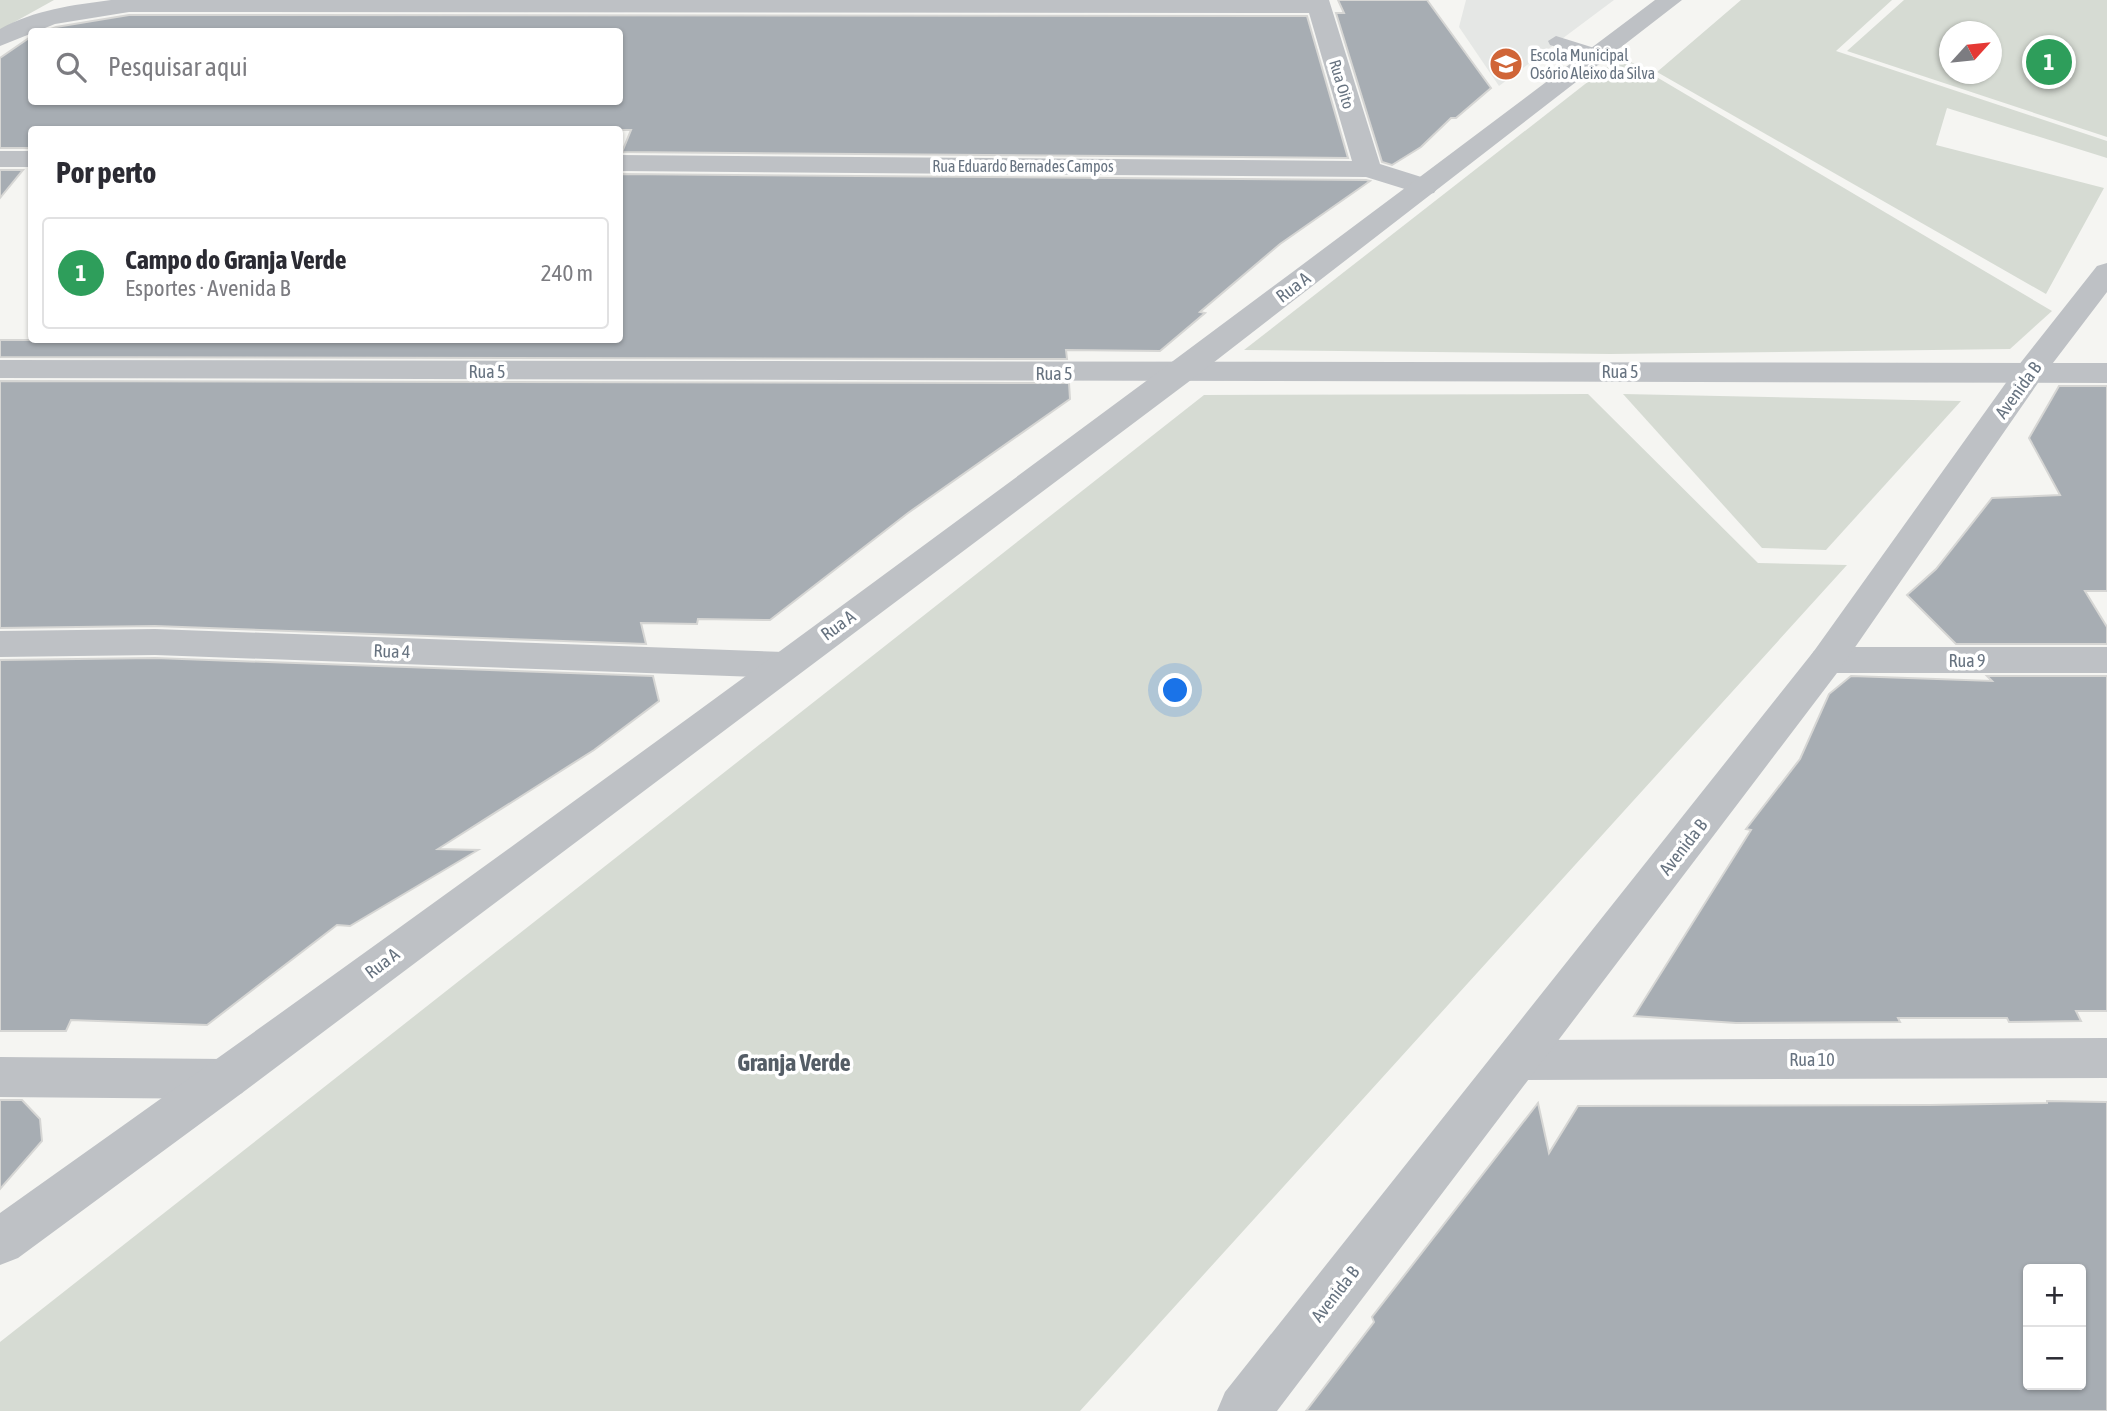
<!DOCTYPE html>
<html lang="pt">
<meta charset="utf-8">
<style>
body{margin:0;font-family:"Asap Condensed",sans-serif;background:#f2f2f3;color:#2b2b33}
.controls{position:absolute;right:21px;bottom:21px;display:grid;overflow:hidden;border-radius:7px;box-shadow:0 2px 5px #0004}
.controls button{width:63px;height:63px;display:grid;place-items:center;padding:0;border:0;border-bottom:2px solid #e1e1e2;background:#fff;color:#2b2b33;font:35px sans-serif}
.compass{position:absolute;left:1939px;top:21px;width:63px;height:63px;border-radius:50%;background:#fff;box-shadow:0 2px 5px #0004;rotate:63deg}
.you{position:absolute;left:1176px;top:691px;width:24px;height:24px;margin:-18px;border:5px solid #fff;border-radius:50%;background:#1a73e8;box-shadow:0 0 0 10px #1a73e833}
.badge{display:grid;place-items:center;width:46px;height:46px;border-radius:50%;background:#0f766e;color:#fff;font-size:23px;font-weight:700}
.pin{position:absolute;translate:-50% -50%;border:4px solid #fff;box-shadow:0 2px 7px #0006}
.list{margin:0;padding:0;list-style:none}
h2{display:flex;justify-content:space-between;align-items:center;height:91px;margin:0;padding:0 28px;font-size:30px}
h2 small{font-size:23px;font-weight:400;color:#7c7c81}
.list li{display:grid;grid-template-columns:46px 1fr auto;gap:21px;align-items:center;box-sizing:border-box;height:112px;margin:0 14px 14px;padding:0 14px;border:2px solid #e1e1e2;border-radius:7px}
.list b{display:block;font-size:26px;white-space:nowrap}
.list p{margin:0;font-size:23px;white-space:nowrap;color:#7c7c81}
.list em{font-size:23px;font-style:normal;color:#7c7c81}
.icon{flex:none;width:38px;height:38px;fill:none;stroke:currentColor;stroke-width:2;stroke-linecap:round;stroke-linejoin:round}
.map{position:relative;flex:none;width:2107px;height:1411px;overflow:hidden}
.search{position:absolute;background:#fff;box-shadow:0 2px 5px #0004;left:28px;top:28px;width:595px;height:77px;display:flex;align-items:center;gap:18px;box-sizing:border-box;padding:0 24px;border-radius:7px;color:#7c7c81;font-size:26px}
.panel{position:absolute;background:#fff;box-shadow:0 2px 5px #0004;left:28px;top:126px;width:595px;height:217px;border-radius:7px}
.map>svg:first-child{display:block}
.built{fill:#e5e7e5}
.green{fill:#d6dbd3;fill-rule:evenodd}
.building{fill:#a7adb3;stroke:#d6d6d4;stroke-width:2;fill-rule:evenodd}
.lines{fill:none;stroke-linecap:round;stroke-linejoin:round}
.service{fill:#bec1c5;fill-rule:evenodd}
.minor{fill:#bec1c5;fill-rule:evenodd}
.tertiary{fill:#bec1c5;fill-rule:evenodd}
.labels{text-anchor:middle;dominant-baseline:central;stroke-width:7;stroke-linejoin:round;paint-order:stroke}
.far-poi-label{font-size:16px;fill:#677380;stroke:#fff;text-anchor:start}
.far-street-label{font-size:16px;fill:#677380;stroke:#fff}
.street-label{font-size:18px;fill:#677380;stroke:#fff}
.district-label{font-size:24px;font-weight:bold;fill:#545d66;stroke:#fff}
</style>
<div class="map">
<svg width="2107" height="1411" viewBox="0 0 2107 1411">
<rect width="100%" height="100%" fill="#f5f5f2"/>
<!-- built -->
<polygon class="built" points="1466,0 1614,0 1499,86 1459,27"/>
<!-- green -->
<g class="green">
<polygon points="0,0 54,0 0,30"/>
<polygon points="1741,0 1892,0 1836,51 2107,141 2107,158 1947,108 1936,145 2104,188 2046,294 1657,72"/>
<path d="M1904,0H2107V137L1847,51ZM1950,32H1992V74H1950Z"/>
<polygon points="1621,56 2052,311 2010,349 1610,354 1244,350"/>
<polygon points="1588,394 1758,563 1847,565 1080,1411 0,1411 0,1342 1204,395"/>
<polygon points="1623,394 1961,401 1826,550 1762,548"/>
</g>
<!-- building -->
<g class="building">
<polygon points="1338,0 1427,0 1491,88 1456,118 1451,118 1421,147 1392,165 1382,162 1336,13 1344,13"/>
<polygon points="129,15 1307,16 1348,158 622,152 631,130 32,130 32,148 0,148 0,58 32,36 32,102 620,102 620,32 43,32 56,27"/>
<polygon points="0,170 23,170 0,198"/>
<polygon points="620,174 1366,180 1370,181 1280,244 1200,312 1205,313 1160,351 1066,350 1067,359 0,357 0,340 620,340"/>
<polygon points="0,381 1069,383 1070,399 908,513 770,620 698,619 697,624 641,623 646,644 155,626 0,628"/>
<polygon points="2059,386 2107,386 2107,591 2085,591 2107,627 2107,644 1956,644 1907,595 1936,569 1992,498 2060,495 2029,438"/>
<polygon points="155,658 653,676 659,701 594,750 438,849 478,850 350,926 337,925 207,1025 71,1020 66,1031 0,1031 0,660"/>
<polygon points="1851,676 1992,681 1987,676 2107,676 2107,1011 2076,1011 2081,1021 2009,1022 2007,1018 1898,1018 1900,1022 1736,1023 1634,1016 1751,830 1746,829 1800,759 1829,694"/>
<polygon points="0,1100 22,1100 40,1119 42,1141 0,1189"/>
<path d="M2047,1101L2107,1102V1411H1306L1374,1322L1372,1317L1538,1103L1549,1153L1578,1106L1930,1105L2047,1103ZM2028,1269H2081V1385H2028Z"/>
</g>
<g class="lines">
<!-- service -->
<polygon class="service" points="1556,36 1604,51 1607,55 1598,60 1550,45 1548,41"/>
<!-- minor -->
<g class="minor">
<path d="M111,0H1329L1380,164L1434,181L1438,187L1434,193L1424,195L1366,177L620,171V155L1352,161L1309,13L129,12L55,24L0,46V29C34,10 73,5 111,0Z"/>
<rect x="0" y="151" width="32" height="16"/>
<polygon points="0,360 2107,363 2107,383 0,378"/>
<polygon points="155,629 784,652 797,655 803,665 797,675 784,678 155,655 0,657 0,631"/>
<polygon points="1827,647 2107,647 2107,673 1827,673 1814,669 1808,660 1814,651"/>
<polygon points="2107,1038 2107,1078 1517,1080 1501,1074 1494,1060 1501,1046 1517,1040"/>
<polygon points="0,1057 226,1059 242,1065 249,1079 242,1093 226,1099 0,1097"/>
</g>
<!-- tertiary -->
<g class="tertiary">
<path d="M1655,0H1682L1191,380L242,1093L18,1258L0,1265V1213C558,818 1109,412 1655,0Z"/>
<polygon points="2107,263 2107,292 2040,380 1840,669 1277,1411 1217,1411 1225,1392 1814,651 2018,366 2097,266"/>
</g>
</g>
<!-- icons -->
<defs>
<symbol id="school-disc" viewBox="-11 -11 22 22"><circle r="9.5" fill="#d06537" stroke="#fff"/><path d="M0-5L7-2L0 1L-7-2ZM-4 1L0 2.5L4 1V4Q0 6-4 4Z" fill="#fff"/></symbol>
</defs>
<g fill-rule="evenodd">
<use href="#school-disc" x="1487" y="45" width="38" height="38"/>
</g>
<g class="labels">
<!-- far-poi labels -->
<g class="far-poi-label">
<text x="1530" y="55">Escola Municipal<tspan x="1530" dy="18">Osório Aleixo da Silva</tspan></text>
</g>
<!-- far-street labels -->
<g class="far-street-label">
<text transform="translate(1342 84) rotate(73)">Rua Oito</text>
<text x="1023" y="166">Rua Eduardo Bernades Campos</text>
</g>
<!-- street labels -->
<g class="street-label">
<text transform="translate(1293 287) rotate(-37)">Rua A</text>
<text x="487" y="371">Rua 5</text>
<text x="1620" y="371">Rua 5</text>
<text x="1054" y="373">Rua 5</text>
<text transform="translate(2018 390) rotate(-54)">Avenida B</text>
<text transform="translate(838 625) rotate(-36)">Rua A</text>
<text transform="translate(392 651) rotate(2)">Rua 4</text>
<text x="1967" y="660">Rua 9</text>
<text transform="translate(1683 847) rotate(-52)">Avenida B</text>
<text transform="translate(382 963) rotate(-37)">Rua A</text>
<text x="1812" y="1059">Rua 10</text>
<text transform="translate(1335 1294) rotate(-52)">Avenida B</text>
</g>
<!-- district labels -->
<g class="district-label">
<text x="794" y="1062">Granja Verde</text>
</g>
</g>
</svg>
<div class="controls">
<button>+</button>
<button>−</button>
</div>
<svg class="compass" viewBox="-18 -18 36 36"><path d="M0-13l5 13h-10z" fill="#e53935"/><path d="M0 13l5-13h-10z" fill="#7c7c81"/></svg>
<div class="you"></div>
<div class="pin badge" style="left:2049px;top:62px;background:#2e9e5b">1</div>
<div class="search"><svg class="icon" aria-label="search" viewBox="0 0 24 24"><circle cx="10" cy="10" r="6"/><path d="M15 15l6 6"/></svg>Pesquisar aqui</div>
<section class="panel">
<h2>Por perto<small></small></h2>
<ul class="list">
<li><span class="badge" style="background:#2e9e5b">1</span><div><b>Campo do Granja Verde</b><p>Esportes · Avenida B</p></div><em>240 m</em></li>
</ul>
</section>
</div>
